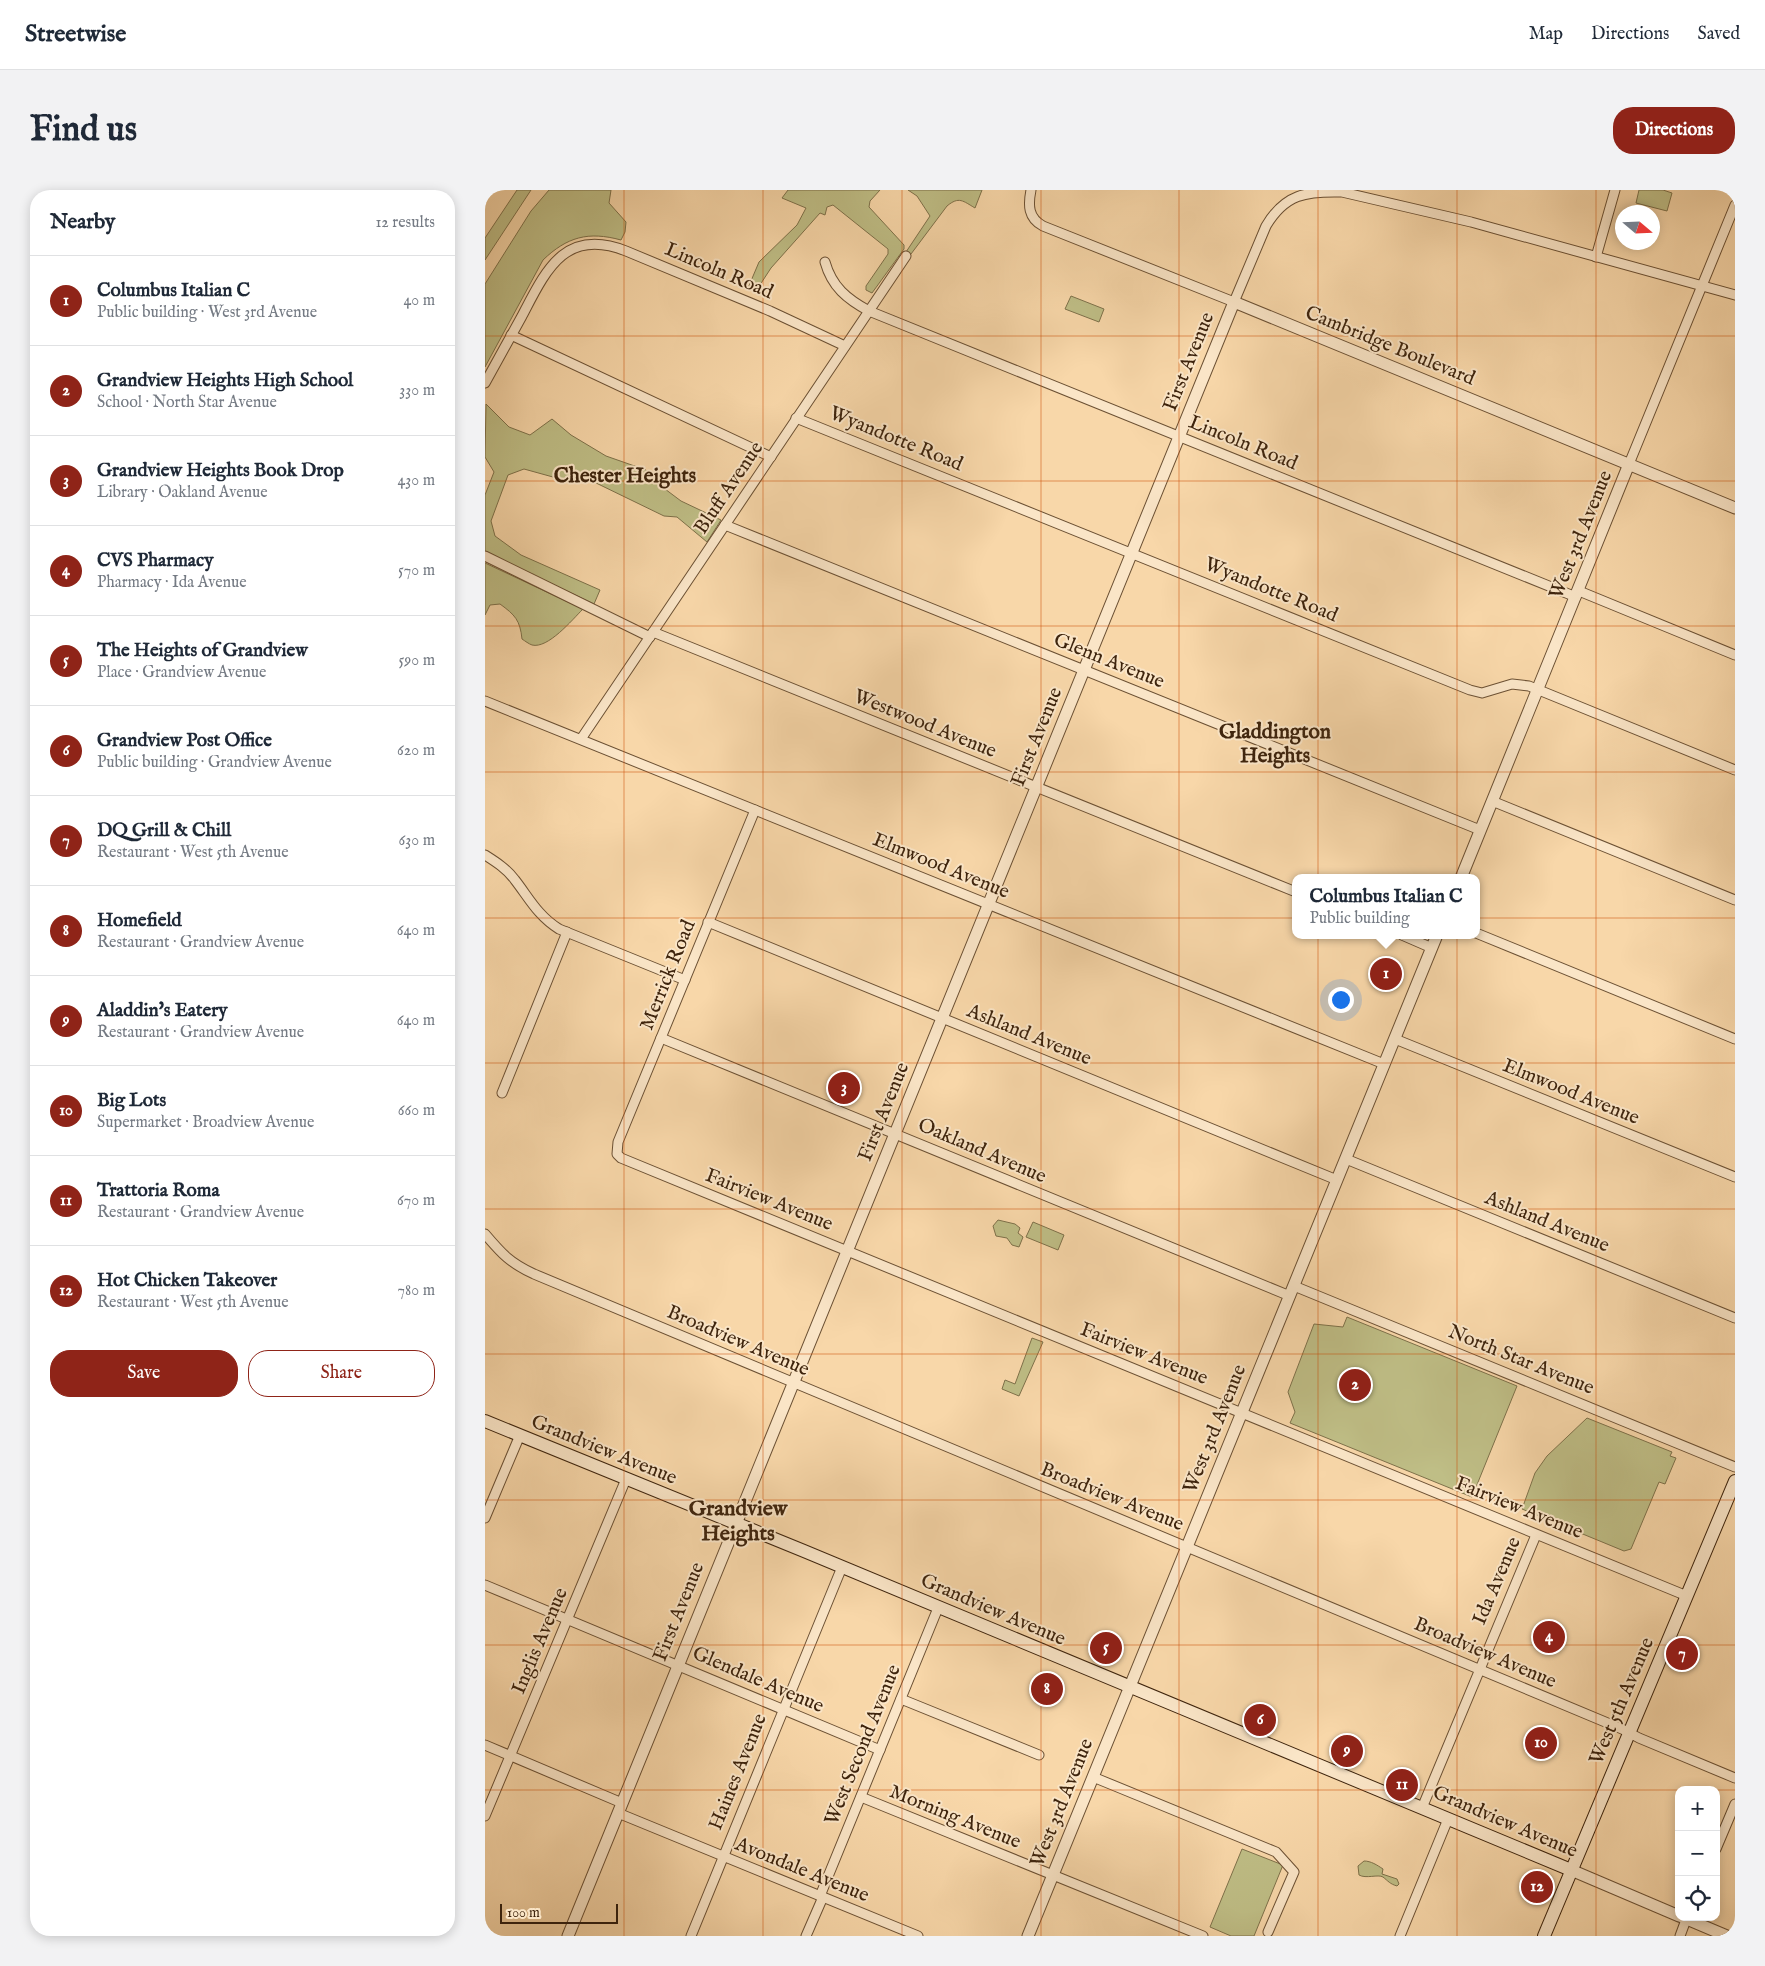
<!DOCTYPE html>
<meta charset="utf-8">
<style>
body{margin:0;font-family:"IM FELL English",serif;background:#f2f2f3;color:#1f2937}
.controls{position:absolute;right:15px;bottom:15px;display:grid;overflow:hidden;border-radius:10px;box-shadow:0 2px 12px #0003}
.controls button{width:45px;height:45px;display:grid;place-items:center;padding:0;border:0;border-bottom:1px solid #e0e1e3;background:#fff;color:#1f2937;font:25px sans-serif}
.compass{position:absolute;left:1130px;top:15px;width:45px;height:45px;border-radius:50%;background:#fff;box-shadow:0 2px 12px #0003;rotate:109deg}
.scale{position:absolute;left:15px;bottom:12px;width:118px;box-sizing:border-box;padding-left:5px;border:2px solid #3e240d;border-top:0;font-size:14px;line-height:18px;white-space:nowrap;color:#3e240d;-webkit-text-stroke:4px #fae5c7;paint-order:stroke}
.you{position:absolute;left:855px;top:809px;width:18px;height:18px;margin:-12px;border:4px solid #fff;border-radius:50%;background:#1a73e8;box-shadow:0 0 0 8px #1a73e833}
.badge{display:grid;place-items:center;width:32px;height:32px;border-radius:50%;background:#8f2418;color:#fff;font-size:16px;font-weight:700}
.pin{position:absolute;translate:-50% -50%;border:2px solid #fff;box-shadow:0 1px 5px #0006}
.popup{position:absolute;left:807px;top:684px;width:188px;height:65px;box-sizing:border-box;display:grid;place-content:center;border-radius:10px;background:#fff;filter:drop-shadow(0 1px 4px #0005);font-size:16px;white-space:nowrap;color:#747a83}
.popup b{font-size:19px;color:#1f2937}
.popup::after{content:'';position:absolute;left:50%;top:100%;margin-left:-10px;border:10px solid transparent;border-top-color:#fff}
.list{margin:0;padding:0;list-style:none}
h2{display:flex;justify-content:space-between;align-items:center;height:65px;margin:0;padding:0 20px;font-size:21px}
h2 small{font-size:16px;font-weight:400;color:#747a83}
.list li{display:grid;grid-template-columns:32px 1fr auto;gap:15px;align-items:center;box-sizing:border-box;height:90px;padding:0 20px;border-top:1px solid #e0e1e3}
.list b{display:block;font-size:19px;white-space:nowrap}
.list p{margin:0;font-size:16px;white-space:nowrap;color:#747a83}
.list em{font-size:16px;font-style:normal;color:#747a83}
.actions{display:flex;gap:10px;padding:15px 20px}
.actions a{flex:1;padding:11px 0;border:1px solid #8f2418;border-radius:20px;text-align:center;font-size:18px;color:#8f2418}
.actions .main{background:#8f2418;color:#fff}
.icon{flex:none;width:28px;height:28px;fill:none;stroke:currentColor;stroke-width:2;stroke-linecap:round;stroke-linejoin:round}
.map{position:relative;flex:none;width:1250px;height:1746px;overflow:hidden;border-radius:20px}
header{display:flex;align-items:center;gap:30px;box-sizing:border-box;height:70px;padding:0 25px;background:#fff;border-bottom:1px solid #e0e1e3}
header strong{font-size:24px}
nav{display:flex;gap:28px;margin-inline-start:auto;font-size:18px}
.intro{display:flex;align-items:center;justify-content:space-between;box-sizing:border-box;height:120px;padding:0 30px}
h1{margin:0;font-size:35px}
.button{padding:12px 22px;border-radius:20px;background:#8f2418;color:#fff;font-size:18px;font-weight:700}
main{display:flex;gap:30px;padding:0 30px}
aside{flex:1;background:#fff;border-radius:20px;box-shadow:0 2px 12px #0003}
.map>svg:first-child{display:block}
.green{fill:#bfbe86;stroke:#7e714a}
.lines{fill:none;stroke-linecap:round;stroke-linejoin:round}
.minor-casing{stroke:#6c5134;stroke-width:11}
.tertiary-casing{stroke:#6c5134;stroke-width:13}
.secondary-casing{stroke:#3e240d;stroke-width:14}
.minor{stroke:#fae5c7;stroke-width:9}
.tertiary{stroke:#fae5c7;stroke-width:11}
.secondary{stroke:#fae5c7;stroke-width:12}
.grid{fill:none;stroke:#ce510c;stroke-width:1;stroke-opacity:0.55}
.labels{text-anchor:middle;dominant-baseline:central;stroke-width:4;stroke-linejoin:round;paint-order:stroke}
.street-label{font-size:20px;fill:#3e240d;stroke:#fae5c7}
.neighbourhood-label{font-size:21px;font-weight:bold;fill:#3e240d;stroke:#fae5c7}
.quarter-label{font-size:22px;font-weight:bold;fill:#3e240d;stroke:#fae5c7}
</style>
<header>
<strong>Streetwise</strong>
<nav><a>Map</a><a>Directions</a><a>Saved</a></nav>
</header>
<div class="intro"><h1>Find us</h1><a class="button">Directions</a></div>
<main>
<aside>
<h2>Nearby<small>12 results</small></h2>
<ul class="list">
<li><span class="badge">1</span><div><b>Columbus Italian C</b><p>Public building · West 3rd Avenue</p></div><em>40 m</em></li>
<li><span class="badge">2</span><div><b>Grandview Heights High School</b><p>School · North Star Avenue</p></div><em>330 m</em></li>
<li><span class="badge">3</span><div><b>Grandview Heights Book Drop</b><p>Library · Oakland Avenue</p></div><em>430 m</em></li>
<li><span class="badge">4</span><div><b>CVS Pharmacy</b><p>Pharmacy · Ida Avenue</p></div><em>570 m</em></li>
<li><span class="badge">5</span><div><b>The Heights of Grandview</b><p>Place · Grandview Avenue</p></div><em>590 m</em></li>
<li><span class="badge">6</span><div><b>Grandview Post Office</b><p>Public building · Grandview Avenue</p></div><em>620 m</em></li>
<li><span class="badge">7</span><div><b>DQ Grill &amp; Chill</b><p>Restaurant · West 5th Avenue</p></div><em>630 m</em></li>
<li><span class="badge">8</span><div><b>Homefield</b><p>Restaurant · Grandview Avenue</p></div><em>640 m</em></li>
<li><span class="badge">9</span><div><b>Aladdin's Eatery</b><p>Restaurant · Grandview Avenue</p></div><em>640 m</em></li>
<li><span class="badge">10</span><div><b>Big Lots</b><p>Supermarket · Broadview Avenue</p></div><em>660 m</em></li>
<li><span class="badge">11</span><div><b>Trattoria Roma</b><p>Restaurant · Grandview Avenue</p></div><em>670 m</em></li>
<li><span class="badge">12</span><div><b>Hot Chicken Takeover</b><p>Restaurant · West 5th Avenue</p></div><em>780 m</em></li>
</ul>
<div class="actions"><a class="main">Save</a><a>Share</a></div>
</aside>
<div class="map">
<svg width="1250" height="1746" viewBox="0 0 1250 1746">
<rect width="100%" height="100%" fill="#f8d7a9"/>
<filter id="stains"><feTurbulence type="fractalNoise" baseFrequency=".004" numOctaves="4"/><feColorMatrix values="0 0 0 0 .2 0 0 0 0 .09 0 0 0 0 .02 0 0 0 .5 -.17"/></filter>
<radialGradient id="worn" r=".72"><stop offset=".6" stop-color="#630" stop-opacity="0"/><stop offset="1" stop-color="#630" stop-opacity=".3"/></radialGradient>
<!-- green -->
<g class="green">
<polygon points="32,0 46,0 0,70 0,48"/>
<path d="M64,0H126L124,13L141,32L140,42L136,50C103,41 82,47 58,70L0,177V94L46,21Z"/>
<polygon points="303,0 395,0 385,11 384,17 419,55 419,59 387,103 381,100 381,96 403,64 403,59 348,15 342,17 340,25 335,23 286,78 271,101 263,98 274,72 312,35 321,18 297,8"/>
<path d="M423,0H497L490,18C478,11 474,6 462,16L423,68L419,65L445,26L432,6Z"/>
<polygon points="1154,0 1178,0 1187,3 1182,21 1151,13"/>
<polygon points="586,106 619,119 614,132 580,119"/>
<polygon points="1,214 24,237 45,245 67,229 86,245 121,266 161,280 172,293 196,311 236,330 222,352 192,327 179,326 109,292 86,292 39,279 23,285 6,331 10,346 36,365 115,400 109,414 0,362 0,305 9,282 0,267"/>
<path d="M0,373L98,419C87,430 63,459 47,455C44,454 40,451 37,449C35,430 30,425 15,414L5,415L0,425Z"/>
<polygon points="513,1030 530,1034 535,1038 533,1043 538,1047 534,1057 527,1055 522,1048 511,1046 508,1036"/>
<polygon points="548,1032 579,1045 573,1060 541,1047"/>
<polygon points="862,1127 1032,1196 987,1307 805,1233 810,1222 803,1202 829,1134 858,1137"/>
<polygon points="547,1148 558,1152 534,1206 517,1199 520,1190 530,1194"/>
<polygon points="1102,1228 1187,1262 1185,1266 1191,1268 1180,1294 1174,1292 1146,1359 1139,1361 1037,1319 1050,1283 1062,1266"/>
<polygon points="757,1659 798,1675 769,1746 746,1746 725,1737"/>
<path d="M879,1671C886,1671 892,1675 898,1679L897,1684L912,1689L914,1694L912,1696C905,1694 903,1691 898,1687C893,1684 881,1689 874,1685L873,1676Z"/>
</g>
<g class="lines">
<defs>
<g id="minor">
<path d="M546,0C543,15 543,28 558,36L749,112L781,36C800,4 821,1 857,2L986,32L1250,105"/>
<polyline points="1111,67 1130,0"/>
<path d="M340,72C347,97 362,109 384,121L1091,407"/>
<polyline points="26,145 286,267"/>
<path d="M0,193C12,171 25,148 37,126C61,80 80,37 141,61L285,121L360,156"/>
<polyline points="311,228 985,500 997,503 1027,494 1044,496 1250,580"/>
<polyline points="1144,274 1250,15"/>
<polyline points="240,335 995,640"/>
<polyline points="0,366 165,447"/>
<polyline points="1094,401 1250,465"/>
<polyline points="168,442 811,702"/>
<polyline points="0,511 899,874"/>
<polyline points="96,549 421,66"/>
<polyline points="1007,611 1250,710"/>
<polyline points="270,620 133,952 132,964 136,968 1202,1406"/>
<path d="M0,665C11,672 22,679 30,690C44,708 53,726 74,739L200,790"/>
<polyline points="223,732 852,990"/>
<polyline points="991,743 1250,849"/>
<polyline points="917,745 947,758"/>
<polyline points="176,848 805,1106"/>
<polyline points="910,849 1250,987"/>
<polyline points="17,903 82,742"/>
<polyline points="861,969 1250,1128"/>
<path d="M0,1044C17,1064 25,1073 49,1084L1137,1539L1154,1548L1250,1588"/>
<polyline points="809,1096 1250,1277"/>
<polyline points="0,1328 35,1245"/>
<polyline points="0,1395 395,1560"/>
<polyline points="416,1509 554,1565"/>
<polyline points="0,1555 137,1613"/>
<polyline points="608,1587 791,1662 809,1682 783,1742"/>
<polyline points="376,1607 718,1746"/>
<polyline points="937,1618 1051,1345"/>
<polyline points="133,1623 433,1746"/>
<polyline points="0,1626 141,1289"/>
<polyline points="1231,1659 1250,1614"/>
<polyline points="335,1706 453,1418"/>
<polyline points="206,1746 357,1377"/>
<polyline points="321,1746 338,1707"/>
<polyline points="915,1746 963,1629"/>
<polyline points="1195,1746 1202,1727"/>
</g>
<g id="tertiary">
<polyline points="976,688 1144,274"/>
<polyline points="1086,1680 1194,1726"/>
<polyline points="1197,1727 1242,1746"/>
<polyline points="83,1746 749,112 1250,318"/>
<polyline points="543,1746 952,745"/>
</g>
<g id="secondary">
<polyline points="0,1231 319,1361 1086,1680"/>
<polyline points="1059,1746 1250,1291"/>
</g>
</defs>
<!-- minor casing -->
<use href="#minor" class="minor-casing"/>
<!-- tertiary casing -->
<use href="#tertiary" class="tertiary-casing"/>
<!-- secondary casing -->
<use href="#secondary" class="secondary-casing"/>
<!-- minor -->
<use href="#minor" class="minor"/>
<!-- tertiary -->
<use href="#tertiary" class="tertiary"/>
<!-- secondary -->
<use href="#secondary" class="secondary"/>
</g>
<!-- grid -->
<path class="grid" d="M139,0V1746M278,0V1746M417,0V1746M556,0V1746M694,0V1746M833,0V1746M972,0V1746M1111,0V1746M0,146H1250M0,291H1250M0,436H1250M0,582H1250M0,728H1250M0,873H1250M0,1019H1250M0,1164H1250M0,1310H1250M0,1455H1250M0,1600H1194M1231,1600H1250"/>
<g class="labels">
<!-- street labels -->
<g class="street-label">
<text transform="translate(234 81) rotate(23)">Lincoln Road</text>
<text transform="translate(905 156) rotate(22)">Cambridge Boulevard</text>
<text transform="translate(704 172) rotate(-68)">First Avenue</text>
<text transform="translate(411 249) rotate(22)">Wyandotte Road</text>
<text transform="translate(758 253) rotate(22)">Lincoln Road</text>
<text transform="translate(244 298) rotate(-56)">Bluff Avenue</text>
<text transform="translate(1096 345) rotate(-68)">West 3rd Avenue</text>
<text transform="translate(786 400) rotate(22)">Wyandotte Road</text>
<text transform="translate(624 471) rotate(22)">Glenn Avenue</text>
<text transform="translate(440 534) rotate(22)">Westwood Avenue</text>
<text transform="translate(552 547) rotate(-68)">First Avenue</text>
<text transform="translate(456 676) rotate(22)">Elmwood Avenue</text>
<text transform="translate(183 785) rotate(-68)">Merrick Road</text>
<text transform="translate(544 845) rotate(22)">Ashland Avenue</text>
<text transform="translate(1086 902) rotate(22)">Elmwood Avenue</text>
<text transform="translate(399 922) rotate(-68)">First Avenue</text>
<text transform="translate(497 961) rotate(23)">Oakland Avenue</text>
<text transform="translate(284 1010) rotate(22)">Fairview Avenue</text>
<text transform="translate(1062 1032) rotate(22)">Ashland Avenue</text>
<text transform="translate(253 1151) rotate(23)">Broadview Avenue</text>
<text transform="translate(659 1164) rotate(22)">Fairview Avenue</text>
<text transform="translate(1036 1170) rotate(22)">North Star Avenue</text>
<text transform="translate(730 1239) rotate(-68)">West 3rd Avenue</text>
<text transform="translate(119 1260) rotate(22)">Grandview Avenue</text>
<text transform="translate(627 1307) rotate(22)">Broadview Avenue</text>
<text transform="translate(1034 1318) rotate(22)">Fairview Avenue</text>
<text transform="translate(1012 1391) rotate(-67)">Ida Avenue</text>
<text transform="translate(508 1420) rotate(23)">Grandview Avenue</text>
<text transform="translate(194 1422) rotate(-68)">First Avenue</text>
<text transform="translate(55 1451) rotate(-67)">Inglis Avenue</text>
<text transform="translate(1000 1463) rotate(23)">Broadview Avenue</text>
<text transform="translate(273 1490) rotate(23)">Glendale Avenue</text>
<text transform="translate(1137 1511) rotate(-67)">West 5th Avenue</text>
<text transform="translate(378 1555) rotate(-68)">West Second Avenue</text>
<text transform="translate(253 1582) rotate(-68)">Haines Avenue</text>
<text transform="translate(577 1613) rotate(-68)">West 3rd Avenue</text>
<text transform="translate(470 1627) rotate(22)">Morning Avenue</text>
<text transform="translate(1020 1632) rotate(23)">Grandview Avenue</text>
<text transform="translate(317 1680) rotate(22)">Avondale Avenue</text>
</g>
<!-- neighbourhood labels -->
<g class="neighbourhood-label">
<text x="140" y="286">Chester Heights</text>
<text x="790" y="542">Gladdington<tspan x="790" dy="24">Heights</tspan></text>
</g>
<!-- quarter labels -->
<g class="quarter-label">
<text x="253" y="1319">Grandview<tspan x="253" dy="25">Heights</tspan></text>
</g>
</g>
<rect width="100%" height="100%" filter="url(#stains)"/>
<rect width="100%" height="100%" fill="url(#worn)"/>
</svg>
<div class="controls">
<button>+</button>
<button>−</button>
<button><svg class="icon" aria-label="locate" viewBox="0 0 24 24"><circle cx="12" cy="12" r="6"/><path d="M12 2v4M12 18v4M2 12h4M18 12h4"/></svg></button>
</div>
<svg class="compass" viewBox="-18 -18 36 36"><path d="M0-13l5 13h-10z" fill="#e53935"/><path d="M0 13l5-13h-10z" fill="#747a83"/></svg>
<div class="scale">100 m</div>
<div class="you"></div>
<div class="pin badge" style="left:901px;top:784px">1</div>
<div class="popup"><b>Columbus Italian C</b>Public building</div>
<div class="pin badge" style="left:870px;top:1195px">2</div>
<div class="pin badge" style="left:359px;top:898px">3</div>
<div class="pin badge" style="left:1064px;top:1447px">4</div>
<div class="pin badge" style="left:621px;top:1458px">5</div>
<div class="pin badge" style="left:775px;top:1530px">6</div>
<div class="pin badge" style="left:1197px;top:1464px">7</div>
<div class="pin badge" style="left:562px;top:1499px">8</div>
<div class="pin badge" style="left:862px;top:1561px">9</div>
<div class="pin badge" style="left:1056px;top:1553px">10</div>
<div class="pin badge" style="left:917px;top:1595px">11</div>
<div class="pin badge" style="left:1052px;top:1697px">12</div>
</div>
</main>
